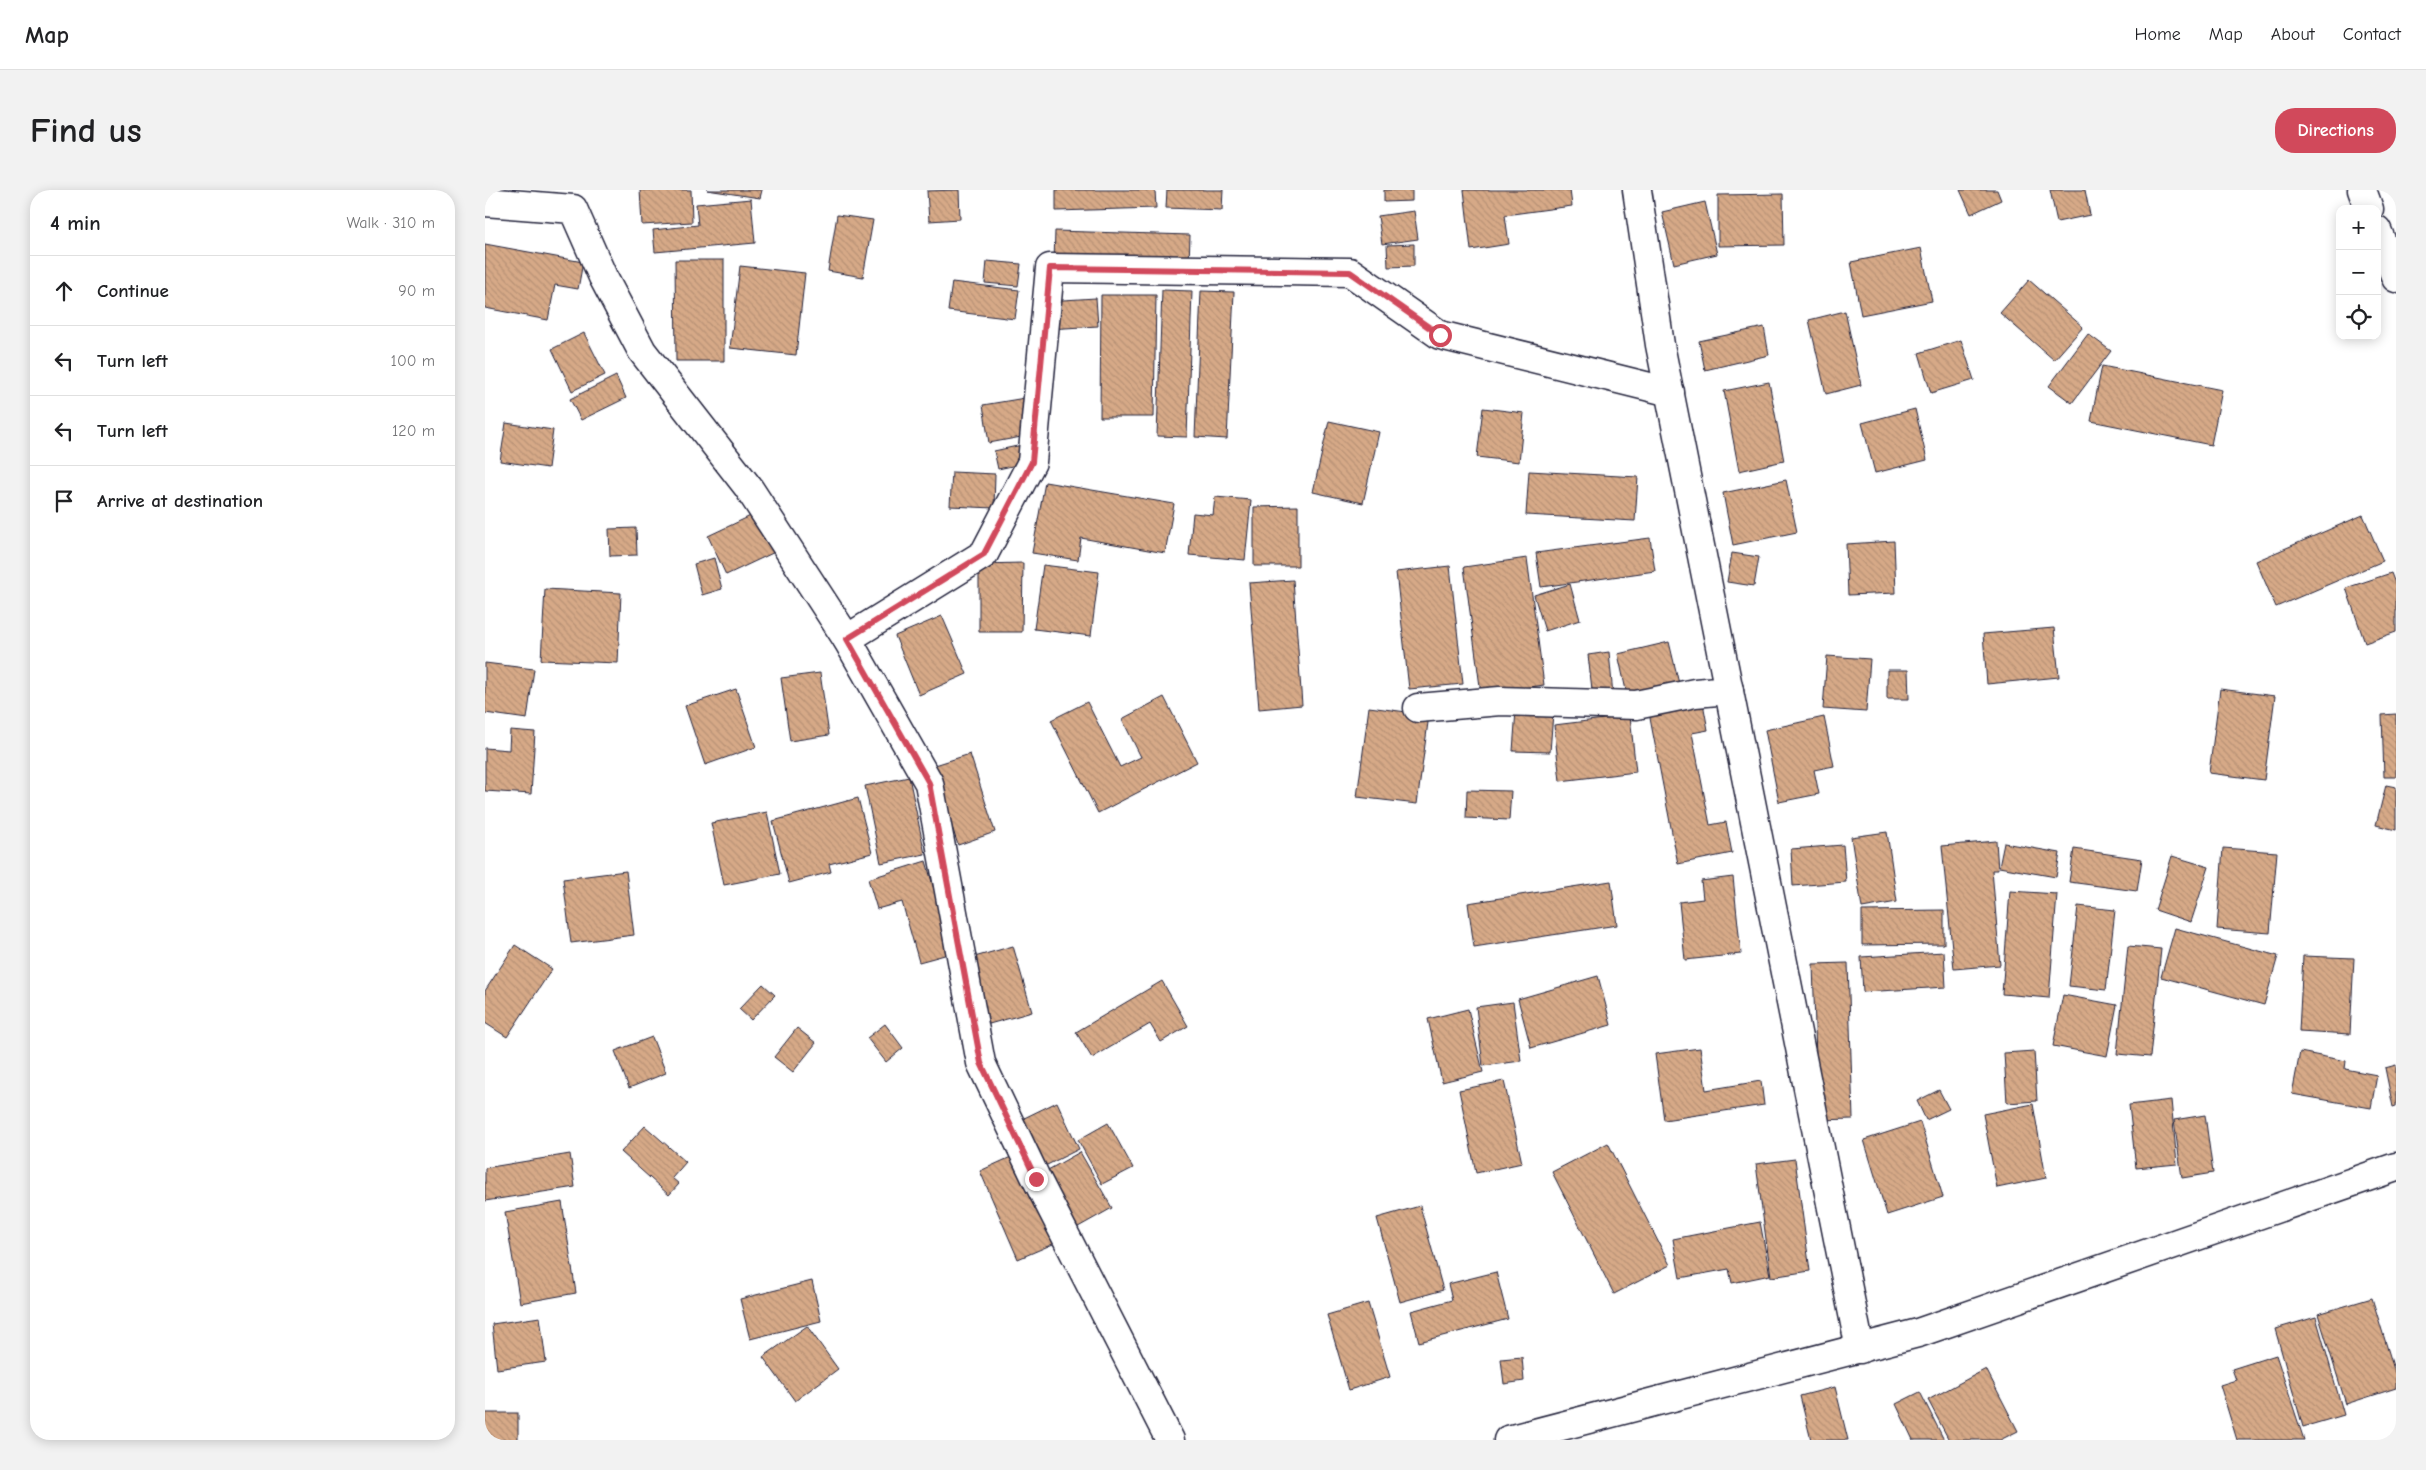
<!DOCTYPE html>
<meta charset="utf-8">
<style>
body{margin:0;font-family:"Comic Neue",sans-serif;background:#f2f2f2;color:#202124}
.controls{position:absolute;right:15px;top:15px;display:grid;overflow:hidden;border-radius:10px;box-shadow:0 2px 12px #0003}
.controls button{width:45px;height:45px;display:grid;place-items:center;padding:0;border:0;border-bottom:1px solid #e0e0e0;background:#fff;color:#202124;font:25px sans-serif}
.stop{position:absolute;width:15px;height:15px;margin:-11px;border:4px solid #d1495b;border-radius:50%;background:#fff}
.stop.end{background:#d1495b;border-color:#fff;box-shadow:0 1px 5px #0008}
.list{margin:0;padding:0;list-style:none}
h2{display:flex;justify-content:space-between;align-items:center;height:65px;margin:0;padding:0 20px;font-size:21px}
h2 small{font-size:16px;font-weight:400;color:#757577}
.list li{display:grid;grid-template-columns:32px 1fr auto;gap:15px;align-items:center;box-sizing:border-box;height:70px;padding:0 20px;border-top:1px solid #e0e0e0}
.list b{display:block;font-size:19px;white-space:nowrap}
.list em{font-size:16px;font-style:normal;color:#757577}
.icon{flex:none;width:28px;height:28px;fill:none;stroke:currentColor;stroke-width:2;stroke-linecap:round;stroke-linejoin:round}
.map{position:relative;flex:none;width:1911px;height:1250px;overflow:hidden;border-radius:20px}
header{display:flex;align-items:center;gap:30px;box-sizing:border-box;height:70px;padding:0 25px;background:#fff;border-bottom:1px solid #e0e0e0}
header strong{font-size:24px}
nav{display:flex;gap:28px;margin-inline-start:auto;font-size:18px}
.intro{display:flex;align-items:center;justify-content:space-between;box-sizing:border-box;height:120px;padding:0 30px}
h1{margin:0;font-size:35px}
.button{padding:12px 22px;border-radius:20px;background:#d1495b;color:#fff;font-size:18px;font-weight:700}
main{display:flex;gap:30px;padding:0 30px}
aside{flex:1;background:#fff;border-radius:20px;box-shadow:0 2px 12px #0003}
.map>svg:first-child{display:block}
.building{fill:url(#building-back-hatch);stroke:#22223b}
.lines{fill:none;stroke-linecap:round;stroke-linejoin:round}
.minor-casing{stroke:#22223b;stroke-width:31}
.minor{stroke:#fff;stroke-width:28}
.route{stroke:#d1495b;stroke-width:6}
</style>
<header>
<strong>Map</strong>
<nav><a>Home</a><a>Map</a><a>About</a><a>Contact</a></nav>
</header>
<div class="intro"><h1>Find us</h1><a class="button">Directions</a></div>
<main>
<aside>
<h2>4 min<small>Walk · 310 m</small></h2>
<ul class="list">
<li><svg class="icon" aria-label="ahead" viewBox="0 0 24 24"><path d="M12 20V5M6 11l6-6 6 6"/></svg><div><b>Continue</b></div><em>90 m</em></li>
<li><svg class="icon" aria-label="left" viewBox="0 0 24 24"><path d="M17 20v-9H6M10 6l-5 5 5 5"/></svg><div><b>Turn left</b></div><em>100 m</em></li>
<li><svg class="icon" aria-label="left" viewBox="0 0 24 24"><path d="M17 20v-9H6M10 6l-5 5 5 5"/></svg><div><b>Turn left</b></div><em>120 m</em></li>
<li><svg class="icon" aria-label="arrive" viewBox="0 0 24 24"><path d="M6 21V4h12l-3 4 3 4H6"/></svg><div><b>Arrive at destination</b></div></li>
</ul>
</aside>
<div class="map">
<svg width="1911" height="1250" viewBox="0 0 1911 1250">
<defs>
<pattern id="building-back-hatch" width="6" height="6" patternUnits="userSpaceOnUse" patternTransform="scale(1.25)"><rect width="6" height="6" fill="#d6a987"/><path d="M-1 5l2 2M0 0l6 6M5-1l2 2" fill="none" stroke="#b79175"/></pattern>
</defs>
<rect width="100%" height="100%" fill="#fff"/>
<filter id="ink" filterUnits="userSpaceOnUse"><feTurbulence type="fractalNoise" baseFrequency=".02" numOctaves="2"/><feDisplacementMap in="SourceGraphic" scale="10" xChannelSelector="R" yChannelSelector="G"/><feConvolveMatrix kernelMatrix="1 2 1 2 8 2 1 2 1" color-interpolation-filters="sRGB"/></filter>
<g filter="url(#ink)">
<!-- building -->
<g class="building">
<polygon points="155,0 206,0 207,32 157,35"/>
<polygon points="222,0 277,0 275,8"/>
<polygon points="474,0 475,29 444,31 442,1"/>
<polygon points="571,0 670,0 671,18 571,21"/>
<polygon points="682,0 738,0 737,20 681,18"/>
<polygon points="899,0 927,0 927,11 899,12"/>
<polygon points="979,0 1085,0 1087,16 1020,25 1024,54 986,60"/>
<polygon points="1475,0 1512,0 1516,10 1486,24"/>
<polygon points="1565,0 1600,0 1605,25 1572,32"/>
<polygon points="1298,4 1299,55 1233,56 1233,5"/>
<polygon points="266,9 270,53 170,62 168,40 213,35 211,14"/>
<polygon points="1220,12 1232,64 1189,74 1177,22"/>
<polygon points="929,21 933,49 897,54 893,26"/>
<polygon points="352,25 388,30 378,87 343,81"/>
<polygon points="570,41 705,45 704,75 569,71"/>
<polygon points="0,54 98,72 93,99 70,95 63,130 0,118"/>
<polygon points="929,54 929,76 903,77 902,55"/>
<polygon points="1436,58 1447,111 1376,125 1366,72"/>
<polygon points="190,70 239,70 239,171 191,171"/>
<polygon points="502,71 536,74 533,96 500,93"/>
<polygon points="255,76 320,83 311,165 245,158"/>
<polygon points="1544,90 1598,137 1569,170 1515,123"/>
<polygon points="467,92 534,100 530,129 463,121"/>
<polygon points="677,100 707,101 702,247 672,246"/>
<polygon points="716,101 749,102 742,249 710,247"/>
<polygon points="616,105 671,105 669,227 615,227"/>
<polygon points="611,108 613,136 564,139 562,111"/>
<polygon points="1360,121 1376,195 1341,204 1324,130"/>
<polygon points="1279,137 1284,165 1220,180 1214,151"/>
<polygon points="99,143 120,185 87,201 67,159"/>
<polygon points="1603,144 1626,161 1587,213 1564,196"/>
<polygon points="1476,150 1489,190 1446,203 1434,163"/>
<polygon points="1617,176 1737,200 1726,255 1606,231"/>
<polygon points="131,186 141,208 96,230 85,209"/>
<polygon points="1284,192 1299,271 1254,281 1239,201"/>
<polygon points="540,208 547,245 504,253 498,215"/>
<polygon points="998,218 1039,223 1034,272 992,267"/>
<polygon points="1430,219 1442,270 1390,283 1377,233"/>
<polygon points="844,231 894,242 878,313 828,302"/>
<polygon points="21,233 68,240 63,278 15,271"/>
<polygon points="537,255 541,273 513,279 509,261"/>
<polygon points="1044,281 1153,287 1150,331 1041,325"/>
<polygon points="467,282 510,284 509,318 465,316"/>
<polygon points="1301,290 1312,342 1248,355 1238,303"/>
<polygon points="560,292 689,314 680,363 596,348 593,370 547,363"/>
<polygon points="730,307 766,310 760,370 704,365 708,323 728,325"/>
<polygon points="813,316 813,376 769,376 769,317"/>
<polygon points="274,322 292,361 241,385 223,346"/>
<polygon points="1878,325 1898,371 1791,417 1771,371"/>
<polygon points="151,338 152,365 125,366 124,339"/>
<polygon points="1165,348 1170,381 1056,397 1051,363"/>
<polygon points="1409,351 1411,403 1363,405 1361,354"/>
<polygon points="1247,363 1274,367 1269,396 1242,392"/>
<polygon points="229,368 237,399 217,405 209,374"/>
<polygon points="1042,368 1059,495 996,504 979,377"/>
<polygon points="538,373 537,442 494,442 494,374"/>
<polygon points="558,375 614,382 606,446 549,439"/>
<polygon points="965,376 978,494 924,499 911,382"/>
<polygon points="1906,383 1911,396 1911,442 1880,453 1861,398"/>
<polygon points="808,390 817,515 774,519 764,393"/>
<polygon points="1085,394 1095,430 1060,441 1049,405"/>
<polygon points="60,399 136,403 133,473 56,470"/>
<polygon points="457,426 482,484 434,505 410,446"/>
<polygon points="1569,438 1574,487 1502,494 1498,444"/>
<polygon points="1184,452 1196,502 1144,514 1133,464"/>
<polygon points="1124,462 1128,505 1108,508 1103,465"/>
<polygon points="1342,466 1385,469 1381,522 1338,519"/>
<polygon points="0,473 49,479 42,529 0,523"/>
<polygon points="1402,480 1423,480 1424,509 1402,509"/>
<polygon points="335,483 344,545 305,551 296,488"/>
<polygon points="251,499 271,557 220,575 200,516"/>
<polygon points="1735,499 1790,506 1779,590 1724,583"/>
<polygon points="679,507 712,572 613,623 566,530 602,512 635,577 656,567 637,529"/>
<polygon points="1218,513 1223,540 1207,543 1225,635 1241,632 1247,663 1193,674 1164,523"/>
<polygon points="884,517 944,525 932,614 872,607"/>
<polygon points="1031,520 1068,523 1065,562 1028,561"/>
<polygon points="1911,524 1911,587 1899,587 1897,525"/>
<polygon points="1145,526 1151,582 1075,591 1069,535"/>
<polygon points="1339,527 1349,576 1329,580 1334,604 1294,612 1280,540"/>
<polygon points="25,540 50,542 46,604 0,601 0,558 24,560"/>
<polygon points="485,564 510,642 473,655 447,576"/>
<polygon points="424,587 440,664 396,673 380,596"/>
<polygon points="1901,595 1911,597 1911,640 1891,635"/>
<polygon points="982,600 1026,601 1024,630 981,628"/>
<polygon points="373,608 387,663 344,674 346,682 304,693 288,631"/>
<polygon points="282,622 295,684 239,695 226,633"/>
<polygon points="1402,642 1412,712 1377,718 1366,647"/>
<polygon points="1511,651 1513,680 1507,680 1515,775 1469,779 1457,656"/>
<polygon points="1519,653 1575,663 1571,687 1514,677"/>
<polygon points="1358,655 1361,692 1308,696 1306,659"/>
<polygon points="1738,658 1792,662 1785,743 1732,739"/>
<polygon points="1589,659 1657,669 1652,701 1584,692"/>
<polygon points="1687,666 1724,677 1706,732 1670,720"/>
<polygon points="441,671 467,763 434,772 417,712 392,719 383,689"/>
<polygon points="141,681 149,745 86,753 78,689"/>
<polygon points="1248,687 1256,764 1200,770 1194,712 1218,709 1216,691"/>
<polygon points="1126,691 1132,735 989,757 983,713"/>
<polygon points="1525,701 1572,704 1564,808 1517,804"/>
<polygon points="1593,716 1630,720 1621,800 1584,796"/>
<polygon points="1459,720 1459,754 1377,755 1377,721"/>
<polygon points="1690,738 1793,766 1779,815 1676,787"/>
<polygon points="30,755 67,779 22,847 0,833 0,801"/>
<polygon points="528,756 547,822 497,836 479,770"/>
<polygon points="1643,756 1676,759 1665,867 1632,864"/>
<polygon points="1459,762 1461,797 1378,802 1376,767"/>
<polygon points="1818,766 1869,768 1865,844 1814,841"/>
<polygon points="1363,773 1368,929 1333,930 1328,774"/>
<polygon points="1113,786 1126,835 1046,858 1033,809"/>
<polygon points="677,791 703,836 676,852 665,834 607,868 591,842"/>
<polygon points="278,794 290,805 266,830 254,819"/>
<polygon points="1578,805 1632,815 1622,866 1568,856"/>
<polygon points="1028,812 1036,871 998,876 991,817"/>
<polygon points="983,819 998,882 957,892 943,829"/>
<polygon points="400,834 418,858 401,872 382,848"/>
<polygon points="312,838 331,853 308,882 289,867"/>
<polygon points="167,847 181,883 144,898 130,861"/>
<polygon points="1215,858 1221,900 1276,891 1279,915 1179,930 1170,864"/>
<polygon points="1549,861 1552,911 1522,913 1519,863"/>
<polygon points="1815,862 1861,871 1860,879 1892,885 1886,918 1807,904"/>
<polygon points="1911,875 1911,916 1908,917 1900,878"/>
<polygon points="1019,891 1037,973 991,983 974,900"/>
<polygon points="1454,900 1464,919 1441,930 1432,911"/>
<polygon points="1686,910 1692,974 1651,978 1644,915"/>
<polygon points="572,912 594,959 552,980 529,933"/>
<polygon points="1548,914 1561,988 1512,998 1498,924"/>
<polygon points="1720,925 1728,983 1697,988 1689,930"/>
<polygon points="1435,932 1458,1007 1402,1025 1379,950"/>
<polygon points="623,933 648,978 617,994 593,950"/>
<polygon points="160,936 201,972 187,988 194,994 184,1005 136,962"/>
<polygon points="1123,953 1185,1075 1129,1104 1067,982"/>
<polygon points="537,962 575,1051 533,1069 495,981"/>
<polygon points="595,962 627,1018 586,1041 554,985"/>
<polygon points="85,964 90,997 0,1011 0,978"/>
<polygon points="1310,969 1325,1081 1286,1087 1271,974"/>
<polygon points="77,1012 91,1103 35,1113 20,1022"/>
<polygon points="935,1016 958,1100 915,1112 892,1028"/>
<polygon points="1275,1032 1285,1085 1247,1093 1244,1079 1195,1088 1188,1049"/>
<polygon points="1011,1082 1023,1129 934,1152 926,1121 967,1110 963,1094"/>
<polygon points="327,1091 336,1131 265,1149 255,1109"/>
<polygon points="1887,1108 1911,1186 1911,1198 1861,1214 1833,1124"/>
<polygon points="883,1113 905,1187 864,1200 842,1125"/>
<polygon points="55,1127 61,1172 12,1179 7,1134"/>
<polygon points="1831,1127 1859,1225 1818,1237 1790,1139"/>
<polygon points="322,1136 353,1179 310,1211 278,1167"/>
<polygon points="1791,1165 1819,1250 1752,1250 1735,1195 1751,1190 1747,1179"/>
<polygon points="1037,1167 1039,1191 1019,1194 1016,1169"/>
<polygon points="1501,1179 1533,1241 1515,1250 1464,1250 1443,1210"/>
<polygon points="1350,1197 1363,1250 1326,1250 1315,1206"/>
<polygon points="1435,1202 1459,1250 1428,1250 1411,1214"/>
<rect x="0" y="1223" width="33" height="27"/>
</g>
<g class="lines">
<defs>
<g id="minor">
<polyline points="1152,0 1175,155 1375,1159"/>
<polyline points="1877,0 1884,19"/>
<polyline points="0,12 88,19 118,87 157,161 263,297 362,449 444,593 496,873 550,986 685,1250"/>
<polyline points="1892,40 1911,88"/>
<polyline points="362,449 499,364 547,272 565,78 865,82 955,145 1185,202"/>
<polyline points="933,518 1015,511 1151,515 1210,503 1244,500"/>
<polyline points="1023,1250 1433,1143 1911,977"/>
</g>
</defs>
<!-- minor casing -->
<use href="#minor" class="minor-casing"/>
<!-- minor -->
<use href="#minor" class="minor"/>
</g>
</g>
<g class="lines" filter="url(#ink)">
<!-- route -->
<polyline class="route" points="551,989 496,873 444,593 362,449 499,364 547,272 565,78 865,82 955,145"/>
</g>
</svg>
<div class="controls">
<button>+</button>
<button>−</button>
<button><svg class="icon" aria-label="locate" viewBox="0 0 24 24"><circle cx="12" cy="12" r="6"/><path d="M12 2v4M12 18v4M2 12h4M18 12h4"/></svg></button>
</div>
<div class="stop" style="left:955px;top:145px"></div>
<div class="stop end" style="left:551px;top:989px"></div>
</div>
</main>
